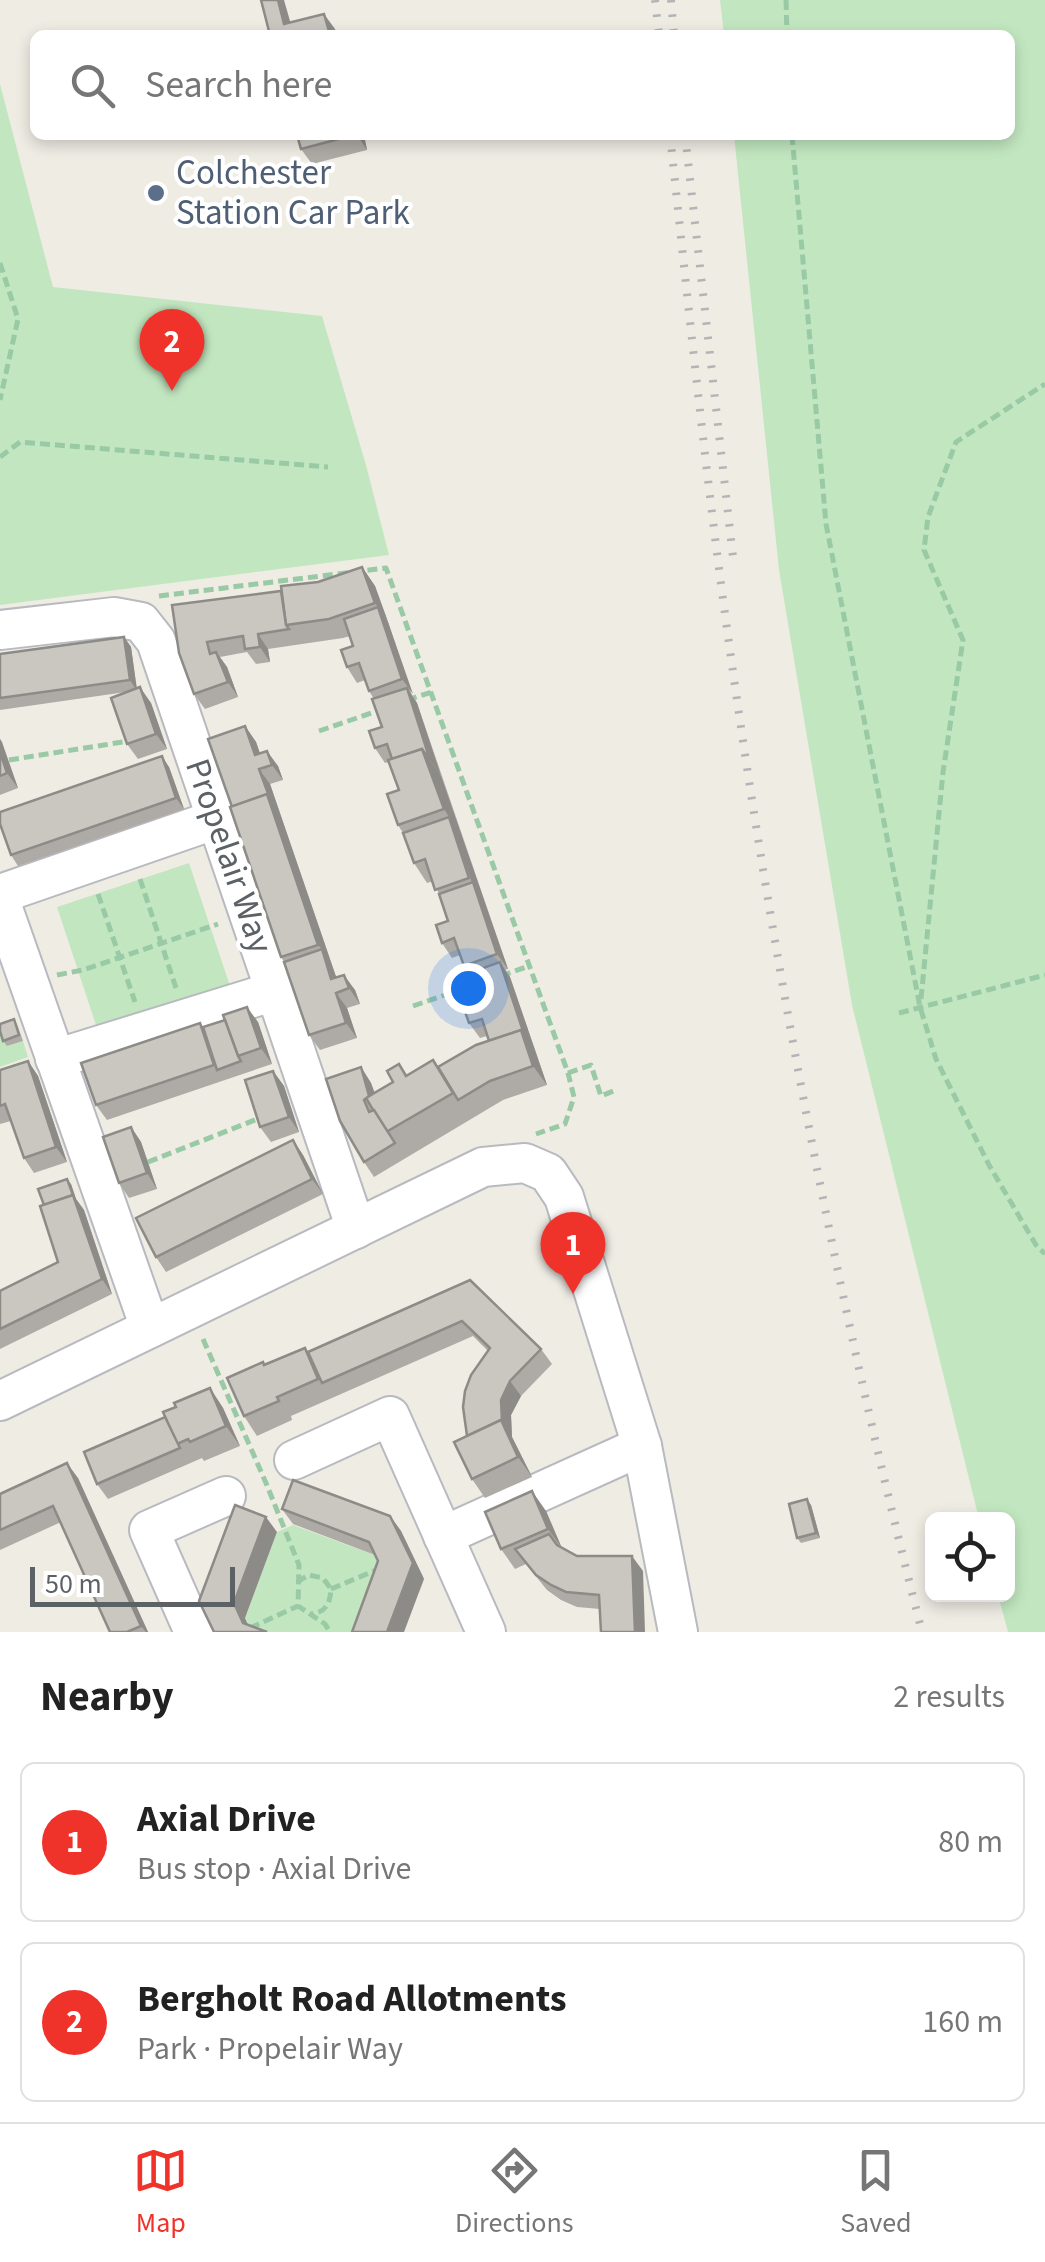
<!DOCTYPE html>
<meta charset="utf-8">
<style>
body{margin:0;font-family:"Source Sans 3",sans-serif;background:#f2f2f2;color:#222}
.controls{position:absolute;right:30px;bottom:30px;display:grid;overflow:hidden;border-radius:15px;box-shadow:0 5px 15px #0003}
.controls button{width:90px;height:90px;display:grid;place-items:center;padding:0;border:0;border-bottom:2px solid #e0e0e0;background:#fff;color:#222;font:50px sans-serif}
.scale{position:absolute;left:30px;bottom:25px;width:205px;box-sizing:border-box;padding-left:10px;border:5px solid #5c6165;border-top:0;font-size:28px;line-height:35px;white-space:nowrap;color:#5c6165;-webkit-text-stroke:8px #fff;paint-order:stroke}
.you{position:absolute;left:468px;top:988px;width:35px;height:35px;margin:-25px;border:8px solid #fff;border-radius:50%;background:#1a73e8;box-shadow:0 0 0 15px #1a73e833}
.badge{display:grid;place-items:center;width:65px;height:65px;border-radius:50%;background:#ef332b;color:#fff;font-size:32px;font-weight:700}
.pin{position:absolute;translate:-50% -82px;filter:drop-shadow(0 2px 5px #0008)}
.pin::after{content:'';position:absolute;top:52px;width:35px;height:30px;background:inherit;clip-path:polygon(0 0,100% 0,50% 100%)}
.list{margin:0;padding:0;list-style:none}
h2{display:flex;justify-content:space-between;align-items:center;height:130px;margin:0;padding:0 40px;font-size:42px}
h2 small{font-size:32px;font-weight:400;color:#767676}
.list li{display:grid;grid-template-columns:65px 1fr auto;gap:30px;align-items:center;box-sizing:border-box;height:160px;margin:0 20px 20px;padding:0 20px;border:2px solid #e0e0e0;border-radius:15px}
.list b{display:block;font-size:38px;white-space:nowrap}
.list p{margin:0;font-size:32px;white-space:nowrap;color:#767676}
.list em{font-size:32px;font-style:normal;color:#767676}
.icon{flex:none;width:55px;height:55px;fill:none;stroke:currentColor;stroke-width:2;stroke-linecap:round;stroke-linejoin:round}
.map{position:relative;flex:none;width:1045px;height:1632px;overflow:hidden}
.search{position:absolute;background:#fff;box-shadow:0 5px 15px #0003;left:30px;right:30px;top:30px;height:110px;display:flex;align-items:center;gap:25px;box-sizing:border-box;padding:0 35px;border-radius:15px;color:#767676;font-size:38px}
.sheet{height:490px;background:#fff}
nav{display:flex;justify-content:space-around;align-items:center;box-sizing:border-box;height:140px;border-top:2px solid #e0e0e0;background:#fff;font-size:28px;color:#767676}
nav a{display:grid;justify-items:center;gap:5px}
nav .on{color:#ef332b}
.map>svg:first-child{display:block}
.green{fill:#c2e7c0}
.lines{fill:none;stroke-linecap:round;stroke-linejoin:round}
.minor-casing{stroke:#b7babf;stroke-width:42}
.path{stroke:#99c9a5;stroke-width:5;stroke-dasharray:10 5;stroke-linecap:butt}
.minor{stroke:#fff;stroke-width:38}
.rail{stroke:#b3b4b5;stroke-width:8;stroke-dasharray:2.5 12;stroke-linecap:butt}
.wall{fill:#aeaba6}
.shaded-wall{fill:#8d8b87}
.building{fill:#cac7c1;stroke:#8d8b87;stroke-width:2.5}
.service-dot{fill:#5c6f8a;stroke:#fff;stroke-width:4}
.labels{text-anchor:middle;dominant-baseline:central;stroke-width:8;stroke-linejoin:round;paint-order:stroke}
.service-label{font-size:35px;fill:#4e5e75;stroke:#fff;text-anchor:start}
.street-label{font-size:35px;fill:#5c6165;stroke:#fff}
</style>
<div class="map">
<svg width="1045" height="1632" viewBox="0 0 1045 1632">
<rect width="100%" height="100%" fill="#efece4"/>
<!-- green -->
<g class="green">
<polygon points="720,0 1045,0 1045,1632 1008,1632 998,1595 1008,1594 1008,1520 979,1519 852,1005 779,570 734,135 1010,135 1010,35 724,35"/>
<polygon points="0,84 53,287 322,316 366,465 389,555 0,605"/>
<polygon points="189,863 230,986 98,1031 57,907"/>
<polygon points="0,1030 7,1046 23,1041 28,1057 0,1067"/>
<polygon points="293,1525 380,1557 368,1632 251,1632 245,1618 277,1532"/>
</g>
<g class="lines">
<defs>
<g id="minor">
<polyline points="0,630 114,617 141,622 156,641 356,1229"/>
<polyline points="0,894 217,819"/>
<polyline points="0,900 150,1328"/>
<polyline points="55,1059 275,991"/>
<polyline points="0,1401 483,1167 525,1163 548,1173 564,1197 642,1446 678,1632"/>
<polyline points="294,1460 390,1416 486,1632"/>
<polyline points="443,1536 642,1446"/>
<polyline points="194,1632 149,1530 226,1496"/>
</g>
</defs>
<!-- minor casing -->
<use href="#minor" class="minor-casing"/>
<!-- path -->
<g class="path">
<polyline points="786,0 787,35"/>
<polyline points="792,135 826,524 920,1007 936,1059 989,1165 1036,1245 1045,1254"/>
<polyline points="0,263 18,319 0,400"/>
<polyline points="0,457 20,442 328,467"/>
<polyline points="159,596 386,568 568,1073 574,1097 565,1124 536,1134"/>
<polyline points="407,700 432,692"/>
<polyline points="319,731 383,709"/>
<polyline points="9,760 129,741"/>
<polyline points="140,879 176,988"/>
<polyline points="98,894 135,1002"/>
<polyline points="57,975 83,970 218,924"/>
<polyline points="501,976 529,966"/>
<polyline points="921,999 943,772 963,640 924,550 928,517 956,442 1045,384"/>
<polyline points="413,1006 477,984"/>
<polyline points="899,1013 1045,975"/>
<polyline points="568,1073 591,1065 601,1096 616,1090"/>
<polyline points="148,1162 260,1118"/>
<polyline points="203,1339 266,1483 299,1565 298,1606 325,1624 330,1632"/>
<path d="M297,1582L309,1575L323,1578L331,1589C330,1604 326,1612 311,1614"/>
<polyline points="331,1589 381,1568"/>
<polyline points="250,1628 298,1606"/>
</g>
<!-- minor -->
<use href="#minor" class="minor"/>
<!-- rail -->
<g class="rail">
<polyline points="655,0 659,35"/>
<polyline points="671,0 674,35"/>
<path d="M670,135C688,302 705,469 728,636C774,971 838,1304 922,1632"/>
<polyline points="685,135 733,557"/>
</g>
</g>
<!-- wall -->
<g class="wall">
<polygon points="297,135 364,135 367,150 312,164 301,149"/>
<polygon points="362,567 375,586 388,622 412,695 417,703 508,969 505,970 510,977 547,1085 503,1100 374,1177 364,1162 361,1067 371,1083 375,1093 393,1082 399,1064 407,1075 438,1067 489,1041 487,1036 480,1038 469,1023 476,1002 469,973 464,966 460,955 452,958 442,943 448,921 439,894 433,881 427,883 414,863 403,833 398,825 399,790 389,762 385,763 375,748 382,727 374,699 369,691 365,680 357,683 347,667 353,646 350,636 343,638 268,649 270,662 256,664 247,652 220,657 227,667 238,697 205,709 194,694 179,653 281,591 318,582"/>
<polygon points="124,637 131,647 137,689 151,703 167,749 138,759 127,744 126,692 0,710 0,654"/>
<polygon points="245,726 256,742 260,754 278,766 283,780 270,784 336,977 355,990 360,1004 347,1008 357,1038 320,1050 309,1035 284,962 281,957 232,807"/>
<polygon points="0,739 18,788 0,795"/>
<polygon points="169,767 184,809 18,866 11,855"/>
<polygon points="14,1019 17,1024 23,1041 7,1046 3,1041"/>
<polygon points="258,1022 272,1064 107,1120 96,1105 200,1023 203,1027"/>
<polygon points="28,1061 38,1076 67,1162 34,1173 24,1158 11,1121 0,1124 0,1070"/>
<polygon points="273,1071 284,1086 299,1132 271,1142 260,1127"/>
<polygon points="131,1127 141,1142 157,1189 129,1198 119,1183"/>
<polygon points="293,1140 303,1155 323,1194 166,1272 156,1257"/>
<polygon points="71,1184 76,1199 84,1210 112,1294 0,1349 0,1291 58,1262 44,1205"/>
<polygon points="470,1280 541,1349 552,1364 521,1396 511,1415 512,1437 532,1477 485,1498 472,1479 467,1436 488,1351 473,1336 291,1416 292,1420 257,1436 244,1416 265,1365 308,1352"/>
<polygon points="210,1388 223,1408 240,1446 204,1461 202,1458 108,1499 97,1484 176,1407"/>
<polygon points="78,1478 148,1632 110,1632 61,1522 0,1550 0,1494"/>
<polygon points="811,1505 820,1538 801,1543 797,1538"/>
<polygon points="282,1509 390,1516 401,1531 424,1579 378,1561 375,1555 293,1524"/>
<polygon points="546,1511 561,1547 577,1556 643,1571 600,1609 577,1607 561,1600 547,1590 526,1564 515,1569 501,1549"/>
</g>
<!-- shaded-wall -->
<g class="shaded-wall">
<polygon points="278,0 284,0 294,35 284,24"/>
<polygon points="324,14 335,29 337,35 330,35"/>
<polygon points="357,135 364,135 367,150"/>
<polygon points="362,567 375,586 388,622 375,603"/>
<polygon points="378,607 388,622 413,694 402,679"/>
<polygon points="258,634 268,649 270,662 260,647"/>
<polygon points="124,637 131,647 137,691 130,680"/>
<polygon points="216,652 227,667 238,697 228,682"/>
<polygon points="140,687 151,703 167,749 156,734"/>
<polygon points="407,688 417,703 441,776 430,760"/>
<polygon points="245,726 256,742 266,770 255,755"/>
<polygon points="0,739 2,742 18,788 7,773 0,752"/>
<polygon points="422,749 441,776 508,969 497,954 449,817 444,809"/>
<polygon points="267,751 278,766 283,780 272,765"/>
<polygon points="162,756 169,767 184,809 176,798"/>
<polygon points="259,769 270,784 342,994 331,979 322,949 318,945"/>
<polygon points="500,962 510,977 547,1085 533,1066"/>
<polygon points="344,975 355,990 360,1004 349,988"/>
<polygon points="336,993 347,1008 357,1038 346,1023"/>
<polygon points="247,1007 258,1022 272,1064 261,1048"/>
<polygon points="28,1061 38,1076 67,1162 56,1147"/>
<polygon points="361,1067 371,1083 381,1113 370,1098"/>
<polygon points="273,1071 284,1086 299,1132 289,1117"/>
<polygon points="131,1127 141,1142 157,1189 147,1173"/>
<polygon points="293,1140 303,1155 323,1194 312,1179"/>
<polygon points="67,1179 71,1184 76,1199 84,1210 112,1294 102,1279"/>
<polygon points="510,1381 521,1396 511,1415 512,1437 532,1477 518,1457 502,1426 501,1400"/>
<polygon points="210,1388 223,1408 240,1446 226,1426"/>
<polygon points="67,1463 78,1478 148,1632 146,1632 141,1626"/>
<polygon points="532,1491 546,1511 562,1548 548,1529"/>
<polygon points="807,1499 811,1505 820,1538 816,1533"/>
<polygon points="390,1516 401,1531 424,1579 404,1632 387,1632"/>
<polygon points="266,1517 277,1532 245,1618 251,1632 243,1623 234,1603"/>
<polygon points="632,1556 643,1571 645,1632 635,1632"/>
</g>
<!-- building -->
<g class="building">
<polygon points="261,0 278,0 284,24 324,14 330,35 270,35"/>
<polygon points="297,135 354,135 301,149"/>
<polygon points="362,567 375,603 329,619 286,625 281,586 318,582"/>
<polygon points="281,591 286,625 289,629 258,634 260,647 245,649 243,636 207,642 210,654 216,652 228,682 194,694 179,653 172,605"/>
<polygon points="378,607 402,679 369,691 359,663 347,667 341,650 353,646 344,619"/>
<polygon points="124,637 130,680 0,698 0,654"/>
<polygon points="140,687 156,734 127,744 111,698"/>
<polygon points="407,688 430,760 422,749 392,759 387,744 375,748 369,731 382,727 372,699"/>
<polygon points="245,726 255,755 267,751 272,765 259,769 270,799 267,794 232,807 208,739"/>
<polygon points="422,749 444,809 398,825 387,794 399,790 388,760"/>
<polygon points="0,752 7,773 0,776"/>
<polygon points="162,756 176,798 11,855 0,824 0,812"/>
<polygon points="267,794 318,945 281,957 230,807"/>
<polygon points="449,817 469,878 435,890 425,859 414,863 403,833"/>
<polygon points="473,882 497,954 464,966 454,938 442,943 436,925 448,921 439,894"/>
<polygon points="322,949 331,979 344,975 349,988 336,993 346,1023 309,1035 284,962"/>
<polygon points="500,962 524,1034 521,1030 489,1041 482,1019 469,1023 463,1006 476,1002 466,974"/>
<polygon points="247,1007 261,1048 238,1056 223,1015"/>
<polygon points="14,1019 19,1035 3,1041 0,1031 0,1024"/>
<polygon points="225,1020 238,1056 241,1061 217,1070 203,1027"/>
<polygon points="200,1023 214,1065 96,1105 81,1063"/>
<polygon points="521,1030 533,1066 490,1081 458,1100 438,1067 476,1045"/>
<polygon points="433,1060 453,1093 386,1132 366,1098 393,1082 387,1071 399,1064 406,1076"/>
<polygon points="28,1061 56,1147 24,1158 5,1104 0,1106 0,1070"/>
<polygon points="361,1067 369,1096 364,1100 369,1112 374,1110 395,1143 364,1162 340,1121 326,1079"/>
<polygon points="273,1071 289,1117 260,1127 245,1080"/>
<polygon points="131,1127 147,1173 119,1183 103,1137"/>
<polygon points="293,1140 312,1179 156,1257 136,1218"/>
<polygon points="67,1179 73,1195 44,1205 38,1189"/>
<polygon points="73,1195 102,1279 0,1329 0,1291 58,1262 40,1206"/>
<polygon points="470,1280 541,1349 510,1381 501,1400 502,1422 501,1420 467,1436 463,1407 465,1391 471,1375 490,1348 462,1321 322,1383 308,1352"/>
<polygon points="305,1348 318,1379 277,1397 279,1401 244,1416 227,1378 263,1362 264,1365"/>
<polygon points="210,1388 226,1426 190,1442 188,1439 177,1444 163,1412 176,1407 174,1403"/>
<polygon points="165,1417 180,1448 97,1484 84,1452"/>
<polygon points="501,1420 518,1457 472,1479 454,1442"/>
<polygon points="67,1463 141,1626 127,1632 110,1632 53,1506 0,1530 0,1494"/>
<polygon points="293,1480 390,1516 413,1563 387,1632 352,1632 378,1561 369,1542 282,1509"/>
<polygon points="532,1491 548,1529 501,1549 485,1512"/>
<polygon points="807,1499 816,1533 797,1538 789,1504"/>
<polygon points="235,1505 266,1517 234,1603 243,1623 267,1632 214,1632 199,1601"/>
<polygon points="549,1534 557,1545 577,1556 632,1556 635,1632 601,1632 599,1595 566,1592 551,1585 536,1575 515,1549"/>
</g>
<!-- markers -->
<circle class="service-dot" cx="156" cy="193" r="10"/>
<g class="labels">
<!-- service labels -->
<g class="service-label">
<text x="176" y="173">Colchester<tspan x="176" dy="40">Station Car Park</tspan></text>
</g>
<!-- street labels -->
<g class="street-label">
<text transform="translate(229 856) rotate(71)">Propelair Way</text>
</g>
</g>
</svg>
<div class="controls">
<button><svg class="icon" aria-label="locate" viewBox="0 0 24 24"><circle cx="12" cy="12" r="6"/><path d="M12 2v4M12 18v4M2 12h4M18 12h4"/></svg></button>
</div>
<div class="scale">50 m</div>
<div class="you"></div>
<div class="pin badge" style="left:573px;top:1294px">1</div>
<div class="pin badge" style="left:172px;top:391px">2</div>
<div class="search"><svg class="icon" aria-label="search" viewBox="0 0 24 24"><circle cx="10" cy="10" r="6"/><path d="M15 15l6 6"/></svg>Search here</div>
</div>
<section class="sheet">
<h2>Nearby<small>2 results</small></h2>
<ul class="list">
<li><span class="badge">1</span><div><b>Axial Drive</b><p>Bus stop · Axial Drive</p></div><em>80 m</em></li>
<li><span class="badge">2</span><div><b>Bergholt Road Allotments</b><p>Park · Propelair Way</p></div><em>160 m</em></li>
</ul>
</section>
<nav>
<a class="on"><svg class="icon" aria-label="map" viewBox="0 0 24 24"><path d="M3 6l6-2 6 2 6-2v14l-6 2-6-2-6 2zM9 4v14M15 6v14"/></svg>Map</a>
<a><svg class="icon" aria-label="directions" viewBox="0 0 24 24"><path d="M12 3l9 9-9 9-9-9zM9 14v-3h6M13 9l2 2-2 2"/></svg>Directions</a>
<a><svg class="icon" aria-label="saved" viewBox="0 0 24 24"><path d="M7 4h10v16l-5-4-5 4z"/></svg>Saved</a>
</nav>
